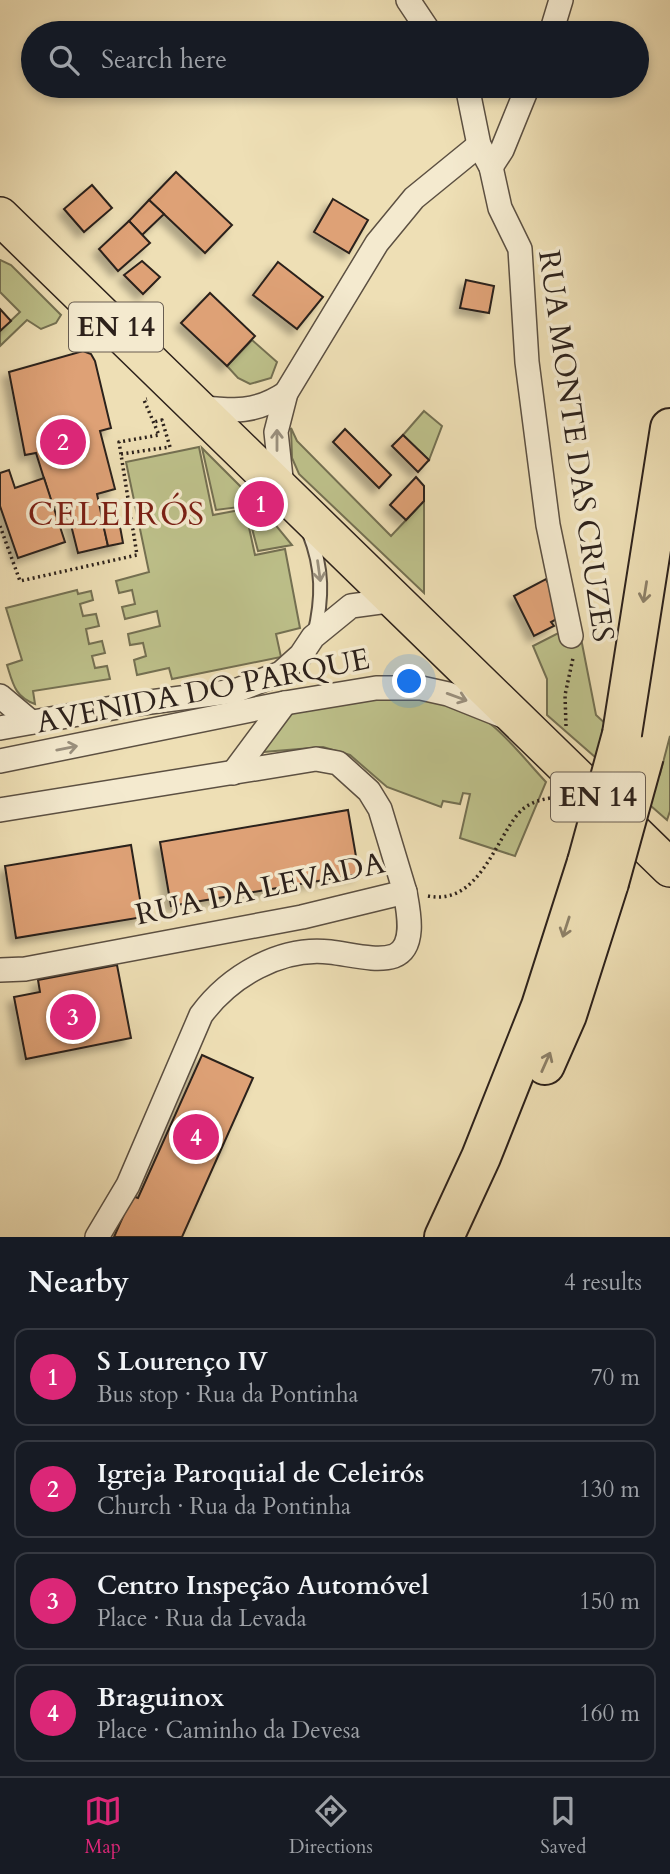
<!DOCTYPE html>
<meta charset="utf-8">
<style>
body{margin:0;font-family:Cardo,serif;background:#20242c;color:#f1f3f6}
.you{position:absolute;left:410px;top:682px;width:24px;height:24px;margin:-18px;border:5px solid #fff;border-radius:50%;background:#1a73e8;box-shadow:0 0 0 10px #1a73e833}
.badge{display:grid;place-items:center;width:46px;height:46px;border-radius:50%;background:#db2777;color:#fff;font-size:23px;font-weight:700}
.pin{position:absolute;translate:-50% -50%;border:4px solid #fff;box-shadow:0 2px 7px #0006}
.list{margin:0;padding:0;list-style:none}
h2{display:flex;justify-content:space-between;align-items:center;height:91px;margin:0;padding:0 28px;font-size:30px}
h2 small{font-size:23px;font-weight:400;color:#9ea1a6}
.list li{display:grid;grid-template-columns:46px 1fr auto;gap:21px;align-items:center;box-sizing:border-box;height:98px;margin:0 14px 14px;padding:0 14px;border:2px solid #363941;border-radius:14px}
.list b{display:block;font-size:26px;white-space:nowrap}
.list p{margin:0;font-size:23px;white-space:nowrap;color:#9ea1a6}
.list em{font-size:23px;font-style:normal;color:#9ea1a6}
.icon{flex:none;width:38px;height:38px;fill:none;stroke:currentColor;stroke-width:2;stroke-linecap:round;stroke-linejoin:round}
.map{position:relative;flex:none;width:670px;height:1237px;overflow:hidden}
.search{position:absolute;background:#171b24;box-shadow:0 4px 10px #0003;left:21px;right:21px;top:21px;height:77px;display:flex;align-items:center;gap:18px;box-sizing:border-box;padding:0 24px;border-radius:38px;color:#9ea1a6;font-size:26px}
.sheet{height:539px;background:#171b24}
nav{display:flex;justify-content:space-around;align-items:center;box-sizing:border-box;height:98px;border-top:2px solid #363941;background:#171b24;font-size:19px;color:#9ea1a6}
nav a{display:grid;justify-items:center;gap:4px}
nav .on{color:#db2777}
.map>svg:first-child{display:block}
.green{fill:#bdc08a;stroke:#747052;stroke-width:2}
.building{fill:#dea176;stroke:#2c211b;stroke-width:2;filter:url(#shadow)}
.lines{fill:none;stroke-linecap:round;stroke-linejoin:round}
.service-casing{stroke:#5c5042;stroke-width:16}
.minor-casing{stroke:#5c5042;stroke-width:26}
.primary-casing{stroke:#2c211b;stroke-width:40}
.motorway-casing{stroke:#2c211b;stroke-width:42}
.path{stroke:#2c211b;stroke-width:3.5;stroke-dasharray:2 3.5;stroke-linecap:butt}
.service{stroke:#f4eacf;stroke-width:12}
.minor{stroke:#f4eacf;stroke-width:23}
.primary{stroke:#eedfb5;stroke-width:37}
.motorway{stroke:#eedfb5;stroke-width:38}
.motorway-bridge-casing{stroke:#2c211b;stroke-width:42;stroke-linecap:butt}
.motorway-bridge{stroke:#eedfb5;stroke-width:38}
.oneway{stroke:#9a907e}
.oneway2{stroke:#8d8068}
.labels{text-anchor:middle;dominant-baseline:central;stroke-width:7;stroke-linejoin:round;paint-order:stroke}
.shield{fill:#f4eacf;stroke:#685d51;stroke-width:2}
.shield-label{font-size:28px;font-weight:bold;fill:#2c211b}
.street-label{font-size:30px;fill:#2c211b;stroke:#f4eacf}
.quarter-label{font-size:33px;letter-spacing:2px;fill:#7a1f14;stroke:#f4eacf}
</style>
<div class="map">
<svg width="670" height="1237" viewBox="0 0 670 1237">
<defs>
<filter id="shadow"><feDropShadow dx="-6" dy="6" stdDeviation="3.5" flood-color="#0004"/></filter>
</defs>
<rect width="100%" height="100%" fill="#eedfb5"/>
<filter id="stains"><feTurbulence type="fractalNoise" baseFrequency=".00286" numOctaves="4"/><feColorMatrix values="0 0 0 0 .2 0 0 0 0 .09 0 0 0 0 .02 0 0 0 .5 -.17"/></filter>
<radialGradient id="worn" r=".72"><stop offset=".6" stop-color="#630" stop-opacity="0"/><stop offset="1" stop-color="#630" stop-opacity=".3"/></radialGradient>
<!-- green -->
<g class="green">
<polygon points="0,260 11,265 61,315 56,323 41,329 27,320 0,346 0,331 20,312 0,292"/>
<polygon points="252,340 277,362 271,378 250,384 238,378 227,366"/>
<polygon points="424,411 442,426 429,460 403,435"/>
<polygon points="291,428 297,441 391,536 424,501 424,593 299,474 292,458"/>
<polygon points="199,447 213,515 245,509 255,555 285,549 300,628 276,634 281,657 172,679 169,668 137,675 134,660 146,656 143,643 130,645 128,634 160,626 157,611 125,619 122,607 135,604 132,590 119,593 116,581 149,572 126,462"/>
<polygon points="202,448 260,506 292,545 258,551 246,506 216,510"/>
<path d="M77,590L78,594L91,591L93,600L80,604L83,616L96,614L99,626L86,629L89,644L102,641L105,653L92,656L95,668L107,666L110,679L33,691L35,704C15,697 13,684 7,665L22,660L6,608Z"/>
<polygon points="578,623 596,715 660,774 670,736 670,811 667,820 547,715 547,679 533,646"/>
<path d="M373,695C411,695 463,700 493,726C512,742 529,764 546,782L515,856L460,838L470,794L463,793L460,804L443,801L441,807L387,787L350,755L323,747L263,752L289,714Z"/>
</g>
<!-- building -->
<g class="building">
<polygon points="176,172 232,225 205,253 149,200"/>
<polygon points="92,185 112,208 84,232 64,209"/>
<polygon points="333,199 368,220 349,253 314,232"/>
<polygon points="149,200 164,214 142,235 129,221"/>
<polygon points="129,221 150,243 118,271 99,249"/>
<polygon points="142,261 160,277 143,294 124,275"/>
<polygon points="278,262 323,297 297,329 253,295"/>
<polygon points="466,280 494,286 489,313 460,308"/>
<polygon points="210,293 255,336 227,366 181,323"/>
<polygon points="0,309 11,321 0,331"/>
<polygon points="83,351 91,354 95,361 111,428 100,431 115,489 97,494 108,546 78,553 65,501 52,504 36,453 25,455 9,372"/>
<polygon points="345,429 391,475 379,488 333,442"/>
<polygon points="403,435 429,460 418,472 392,446"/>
<polygon points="9,470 15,488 44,478 65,542 18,558 0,506 0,473"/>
<polygon points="416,477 424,486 424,501 406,520 390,505"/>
<polygon points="119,521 123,543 108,546 103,524"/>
<polygon points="546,579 564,615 551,622 554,626 534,636 514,596"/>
<polygon points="348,810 359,874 171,906 160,842"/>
<polygon points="131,845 143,917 16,938 5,866"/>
<polygon points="117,965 131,1038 26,1059 14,997 40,992 38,980"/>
<polygon points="202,1055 253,1078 182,1237 114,1237 132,1196 138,1198"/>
</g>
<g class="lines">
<defs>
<path id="service" d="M309,533C323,568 323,598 314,635"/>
<g id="minor">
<polyline points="408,0 430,33"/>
<polyline points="551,33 561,0"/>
<polyline points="467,86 479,145 491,167 500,208 520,249 527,362 548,525 571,636"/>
<polyline points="491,167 502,150 528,86"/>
<path d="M197,407C233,411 254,414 286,393"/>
<polyline points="282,487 276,432 286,393 377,243 414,198 479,145"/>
<polyline points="0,696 31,722"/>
<polyline points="0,728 135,704 235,691 281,673 301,655 313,637 351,606 395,600"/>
<polyline points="0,761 285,703 376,688 421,688 448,694 503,716"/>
<polyline points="233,773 285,703"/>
<polyline points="0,810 316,759 338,763 369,791 380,809 405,892 302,917 25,969 0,970"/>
<path d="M97,1237L128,1185L201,1015C229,977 280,946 330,952C349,954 376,962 394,956C417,947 408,909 405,892"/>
</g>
<polyline id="primary" points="0,216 670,868"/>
<g id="motorway">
<polyline points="622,734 670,428"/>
<polyline points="545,1065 567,1015 609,883"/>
<polyline points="444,1237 481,1157 541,1006 587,862"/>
</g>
</defs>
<!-- service casing -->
<use href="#service" class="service-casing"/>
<!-- minor casing -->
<use href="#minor" class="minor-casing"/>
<!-- primary casing -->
<use href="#primary" class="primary-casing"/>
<!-- motorway casing -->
<use href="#motorway" class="motorway-casing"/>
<!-- path -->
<g class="path">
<polyline points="121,454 170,447 162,420 154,422"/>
<polyline points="0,526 20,581 137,555 119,442 159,435 144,400 147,399"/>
<polyline points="566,726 565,695 573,658"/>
<path d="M428,896C478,906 495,841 518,814C528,802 542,799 557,797"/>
</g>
<!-- service -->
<use href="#service" class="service"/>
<!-- minor -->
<use href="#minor" class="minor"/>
<!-- primary -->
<use href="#primary" class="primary"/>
<!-- motorway -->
<use href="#motorway" class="motorway"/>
<defs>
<g id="motorway-bridge">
<polyline points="587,862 622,734"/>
<polyline points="609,883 644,756"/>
</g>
</defs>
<!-- motorway-bridge casing -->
<use href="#motorway-bridge" class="motorway-bridge-casing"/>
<!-- motorway-bridge -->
<use href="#motorway-bridge" class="motorway-bridge"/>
</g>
<!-- one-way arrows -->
<defs><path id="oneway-shaft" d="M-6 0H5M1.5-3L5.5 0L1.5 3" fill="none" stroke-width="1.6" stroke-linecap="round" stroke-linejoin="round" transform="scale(1.75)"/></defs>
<g class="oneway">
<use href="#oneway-shaft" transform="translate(277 440) rotate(-90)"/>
<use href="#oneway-shaft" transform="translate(319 571) rotate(82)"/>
<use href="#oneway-shaft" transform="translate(457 697) rotate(20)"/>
<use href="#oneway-shaft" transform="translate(67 748) rotate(-11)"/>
</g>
<g class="oneway2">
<use href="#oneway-shaft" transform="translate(645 592) rotate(99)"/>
<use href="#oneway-shaft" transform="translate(566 927) rotate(108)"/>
<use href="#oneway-shaft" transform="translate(546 1062) rotate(-66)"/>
</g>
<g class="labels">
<!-- shield labels -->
<g class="shield">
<rect x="69" y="302.5" width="94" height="49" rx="5"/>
<rect x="551" y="772.5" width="94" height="49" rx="5"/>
</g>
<g class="shield-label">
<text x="116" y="327">EN 14</text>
<text x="598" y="797">EN 14</text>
</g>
<!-- street labels -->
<g class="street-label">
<text transform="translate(576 446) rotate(82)">RUA MONTE DAS CRUZES</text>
<text transform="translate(203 691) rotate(-11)">AVENIDA DO PARQUE</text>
<text transform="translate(260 889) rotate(-12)">RUA DA LEVADA</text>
</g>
<!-- quarter labels -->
<g class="quarter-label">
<text x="117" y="514">CELEIRÓS</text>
</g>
</g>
<rect width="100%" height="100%" filter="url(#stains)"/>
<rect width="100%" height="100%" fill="url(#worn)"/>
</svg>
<div class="you"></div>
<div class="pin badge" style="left:261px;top:504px">1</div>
<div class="pin badge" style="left:63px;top:442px">2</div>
<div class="pin badge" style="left:73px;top:1017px">3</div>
<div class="pin badge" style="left:196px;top:1137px">4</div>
<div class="search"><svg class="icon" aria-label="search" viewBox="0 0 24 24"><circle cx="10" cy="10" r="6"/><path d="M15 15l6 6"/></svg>Search here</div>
</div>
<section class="sheet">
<h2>Nearby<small>4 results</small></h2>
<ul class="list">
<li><span class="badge">1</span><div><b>S Lourenço IV</b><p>Bus stop · Rua da Pontinha</p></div><em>70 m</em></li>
<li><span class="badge">2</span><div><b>Igreja Paroquial de Celeirós</b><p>Church · Rua da Pontinha</p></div><em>130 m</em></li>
<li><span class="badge">3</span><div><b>Centro Inspeção Automóvel</b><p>Place · Rua da Levada</p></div><em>150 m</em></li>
<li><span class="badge">4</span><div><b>Braguinox</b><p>Place · Caminho da Devesa</p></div><em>160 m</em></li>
</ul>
</section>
<nav>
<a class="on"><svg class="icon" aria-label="map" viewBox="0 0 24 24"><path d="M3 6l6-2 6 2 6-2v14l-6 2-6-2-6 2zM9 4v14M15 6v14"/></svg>Map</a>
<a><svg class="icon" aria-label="directions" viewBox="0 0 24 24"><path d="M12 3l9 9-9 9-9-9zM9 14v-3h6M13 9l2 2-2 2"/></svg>Directions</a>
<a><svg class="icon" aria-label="saved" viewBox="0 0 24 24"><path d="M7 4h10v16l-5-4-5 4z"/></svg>Saved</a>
</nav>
